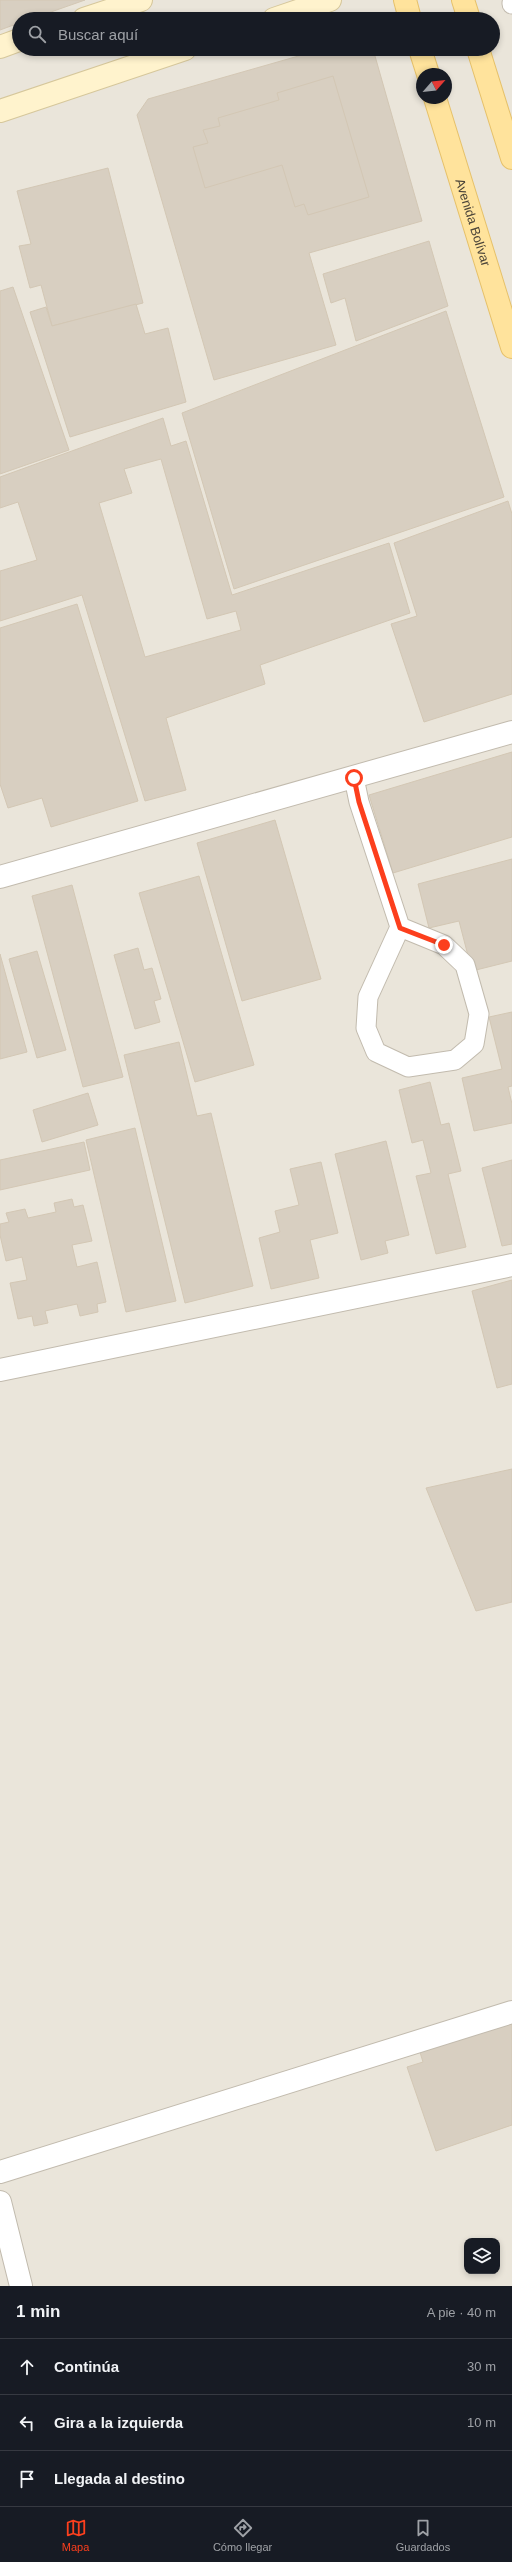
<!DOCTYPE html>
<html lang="es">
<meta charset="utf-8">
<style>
body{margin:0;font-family:Arial,sans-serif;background:#242831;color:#f1f3f6}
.controls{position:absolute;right:12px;bottom:12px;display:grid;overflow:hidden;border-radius:8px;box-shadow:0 2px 6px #0003}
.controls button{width:36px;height:36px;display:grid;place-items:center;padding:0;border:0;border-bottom:1px solid #363941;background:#171b24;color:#f1f3f6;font:20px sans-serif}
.compass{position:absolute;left:416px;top:68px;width:36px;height:36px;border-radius:50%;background:#171b24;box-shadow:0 2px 6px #0003;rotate:62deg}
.stop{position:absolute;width:12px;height:12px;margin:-9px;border:3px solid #fc3f1d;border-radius:50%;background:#fff}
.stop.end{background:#fc3f1d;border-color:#fff;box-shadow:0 1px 4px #0008}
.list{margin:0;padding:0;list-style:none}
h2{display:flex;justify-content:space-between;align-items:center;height:52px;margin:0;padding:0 16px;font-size:17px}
h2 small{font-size:13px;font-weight:400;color:#9ea1a6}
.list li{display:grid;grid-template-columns:26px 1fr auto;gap:12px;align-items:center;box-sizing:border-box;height:56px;padding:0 16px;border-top:1px solid #363941}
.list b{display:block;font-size:15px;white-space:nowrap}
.list em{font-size:13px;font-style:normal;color:#9ea1a6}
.icon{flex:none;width:22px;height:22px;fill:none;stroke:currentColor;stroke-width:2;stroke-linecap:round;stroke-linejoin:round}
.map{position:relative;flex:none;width:512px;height:2286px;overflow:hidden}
.search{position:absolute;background:#171b24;box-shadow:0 2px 6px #0003;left:12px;right:12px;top:12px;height:44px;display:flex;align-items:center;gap:10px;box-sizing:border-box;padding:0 14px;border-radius:22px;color:#9ea1a6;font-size:15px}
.sheet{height:220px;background:#171b24}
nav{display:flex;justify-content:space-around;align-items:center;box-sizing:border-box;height:56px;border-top:1px solid #363941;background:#171b24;font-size:11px;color:#9ea1a6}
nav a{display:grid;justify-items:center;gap:2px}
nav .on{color:#fc3f1d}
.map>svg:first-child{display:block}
.residential{fill:#eae5da;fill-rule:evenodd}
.building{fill:#d8cfc1;stroke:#d3c7b4;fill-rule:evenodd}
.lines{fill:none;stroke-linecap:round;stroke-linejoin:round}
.lane-casing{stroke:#c2bbae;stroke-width:21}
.street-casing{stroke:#c2bbae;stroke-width:24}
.secondary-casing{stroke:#d6c79b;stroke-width:24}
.primary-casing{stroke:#e6c16a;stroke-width:24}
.lane{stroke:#fff;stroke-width:19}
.street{stroke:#fff;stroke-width:22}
.secondary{stroke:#fff3cd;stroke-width:22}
.primary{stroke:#ffe39c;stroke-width:22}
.route{stroke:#fc3f1d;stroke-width:5}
.labels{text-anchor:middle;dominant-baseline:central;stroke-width:3.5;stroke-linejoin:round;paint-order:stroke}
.street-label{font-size:13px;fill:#4b4439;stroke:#fff}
</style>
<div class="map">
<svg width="512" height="2286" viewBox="0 0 512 2286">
<rect width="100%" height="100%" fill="#f6f3ec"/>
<!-- residential -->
<path class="residential" d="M0,0H512V2286H0ZM19,19H493V49H19ZM422,74H446V98H422ZM467,2241H497V2271H467Z"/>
<!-- building -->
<g class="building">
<polygon points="0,0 85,0 31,19 19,19 19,23 0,30"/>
<polygon points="323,49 373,49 422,221 309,253 336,345 214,380 137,115 148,99"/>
<polygon points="333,76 369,197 308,215 304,204 295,207 282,165 205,188 193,147 208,143 203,130 220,126 218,118 279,100 277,93"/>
<polygon points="108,168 143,303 52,326 41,285 30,288 19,246 31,244 17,191"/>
<polygon points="429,241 448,306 356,341 345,298 331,303 323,274"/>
<polygon points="13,287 69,450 0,474 0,291"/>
<polygon points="136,304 145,334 168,328 186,402 70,437 30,312 46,307 52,326"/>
<polygon points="446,311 504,497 234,589 182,413"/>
<path d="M163,418L171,446L186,441L232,595L389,543L410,613L260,665L265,684L166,718L186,790L145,801L82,595L0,621V571L37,560L18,502L0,508V477ZM161,459L207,619L236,611L241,630L145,657L99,503L132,493L124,469Z"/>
<polygon points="508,501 512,514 512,694 424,722 391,624 417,616 394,543"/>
<polygon points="77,604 138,801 51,827 42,798 8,808 0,784 0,628"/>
<polygon points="512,752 512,837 393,873 369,795"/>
<polygon points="275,820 321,979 242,1001 197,843"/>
<polygon points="512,859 512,961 472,971 459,921 429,928 418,884"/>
<polygon points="199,876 254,1065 195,1082 139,893"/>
<polygon points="72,885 123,1077 83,1087 32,896"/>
<polygon points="138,948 144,970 152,968 161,999 154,1001 160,1022 135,1029 114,955"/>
<polygon points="37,951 66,1050 37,1058 9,959"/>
<polygon points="0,954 27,1052 0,1059"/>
<polygon points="512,1012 512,1086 508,1087 512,1104 512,1123 474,1131 462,1078 502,1069 489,1017"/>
<polygon points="179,1042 197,1116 211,1113 253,1286 185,1303 124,1055"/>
<polygon points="430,1082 441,1125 449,1123 461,1171 448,1174 466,1247 436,1254 416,1176 431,1173 423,1140 412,1143 399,1090"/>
<polygon points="88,1093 98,1125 42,1142 33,1110"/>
<polygon points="135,1128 176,1301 126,1312 86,1140"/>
<polygon points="386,1141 409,1235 385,1241 388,1253 361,1260 335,1154"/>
<polygon points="84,1142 90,1170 0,1190 0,1160"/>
<polygon points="512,1160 512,1244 502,1246 482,1168"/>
<polygon points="321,1162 338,1233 310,1240 319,1278 271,1289 259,1238 280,1232 275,1211 299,1205 290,1169"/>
<polygon points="72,1199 74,1207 83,1205 92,1241 72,1245 77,1267 97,1262 106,1302 97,1304 98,1312 80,1316 77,1304 45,1311 48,1323 34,1326 32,1316 18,1319 10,1283 27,1280 22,1257 6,1261 0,1235 0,1224 9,1222 6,1213 25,1209 28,1218 56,1212 54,1203"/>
<polygon points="512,1280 512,1384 497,1388 472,1291"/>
<polygon points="512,1469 512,1602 476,1611 426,1488"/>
<polygon points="512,2020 512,2125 436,2151 407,2067 423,2062 419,2049"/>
</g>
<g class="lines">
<defs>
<g id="lane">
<polyline points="512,3 512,4"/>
<polyline points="354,778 359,802 400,927 368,997 366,1028 376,1052 408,1067 455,1060 474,1044 479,1014 465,965 444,945 400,927"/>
</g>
<g id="street">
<polyline points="0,877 512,732"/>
<polyline points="0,1370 512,1265"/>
<polyline points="0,2172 512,2012"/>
<polyline points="0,2202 21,2286"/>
</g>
<g id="secondary">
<polyline points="84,19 141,0"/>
<polyline points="274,19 330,0"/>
<polyline points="0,47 19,40"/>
<polyline points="0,111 185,49"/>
</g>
<g id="primary">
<polyline points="405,0 410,19"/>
<polyline points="463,0 469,19"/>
<polyline points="420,49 428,74"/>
<polyline points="478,49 512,158"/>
<path id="s1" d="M435,98L512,347"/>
</g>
</defs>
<!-- lane casing -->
<use href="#lane" class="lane-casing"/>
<!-- street casing -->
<use href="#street" class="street-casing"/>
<!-- secondary casing -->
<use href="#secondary" class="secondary-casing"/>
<!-- primary casing -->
<use href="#primary" class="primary-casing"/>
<!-- lane -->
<use href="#lane" class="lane"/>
<!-- street -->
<use href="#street" class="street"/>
<!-- secondary -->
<use href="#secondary" class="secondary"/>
<!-- primary -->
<use href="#primary" class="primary"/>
</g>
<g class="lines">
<!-- route -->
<polyline class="route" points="354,778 359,802 400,928 444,945"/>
</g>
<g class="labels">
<!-- street labels -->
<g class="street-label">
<text stroke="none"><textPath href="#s1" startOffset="130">Avenida Bolívar</textPath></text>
</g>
</g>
</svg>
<div class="controls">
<button><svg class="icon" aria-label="layers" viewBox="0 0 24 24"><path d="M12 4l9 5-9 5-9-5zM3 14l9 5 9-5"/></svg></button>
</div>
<svg class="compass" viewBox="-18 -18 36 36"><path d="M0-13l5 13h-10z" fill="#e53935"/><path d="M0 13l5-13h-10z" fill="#9ea1a6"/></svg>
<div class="stop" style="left:354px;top:778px"></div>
<div class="stop end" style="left:444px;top:945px"></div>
<div class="search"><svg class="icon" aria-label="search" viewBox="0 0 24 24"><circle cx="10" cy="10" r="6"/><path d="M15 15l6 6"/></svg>Buscar aquí</div>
</div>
<section class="sheet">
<h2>1 min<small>A pie · 40 m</small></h2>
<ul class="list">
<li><svg class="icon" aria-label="ahead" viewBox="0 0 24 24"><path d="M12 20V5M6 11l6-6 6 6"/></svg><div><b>Continúa</b></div><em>30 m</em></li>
<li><svg class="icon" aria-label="left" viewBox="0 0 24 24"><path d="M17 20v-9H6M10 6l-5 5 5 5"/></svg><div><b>Gira a la izquierda</b></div><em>10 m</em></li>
<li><svg class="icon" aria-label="arrive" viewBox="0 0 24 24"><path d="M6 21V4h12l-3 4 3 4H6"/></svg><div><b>Llegada al destino</b></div></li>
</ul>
</section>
<nav>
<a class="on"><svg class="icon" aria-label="map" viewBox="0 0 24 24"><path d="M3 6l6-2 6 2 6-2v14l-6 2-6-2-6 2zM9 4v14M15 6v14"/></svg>Mapa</a>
<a><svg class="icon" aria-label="directions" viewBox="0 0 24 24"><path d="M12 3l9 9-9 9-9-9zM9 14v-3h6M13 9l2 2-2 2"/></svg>Cómo llegar</a>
<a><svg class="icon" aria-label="saved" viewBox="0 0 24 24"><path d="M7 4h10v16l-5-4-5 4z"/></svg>Guardados</a>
</nav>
